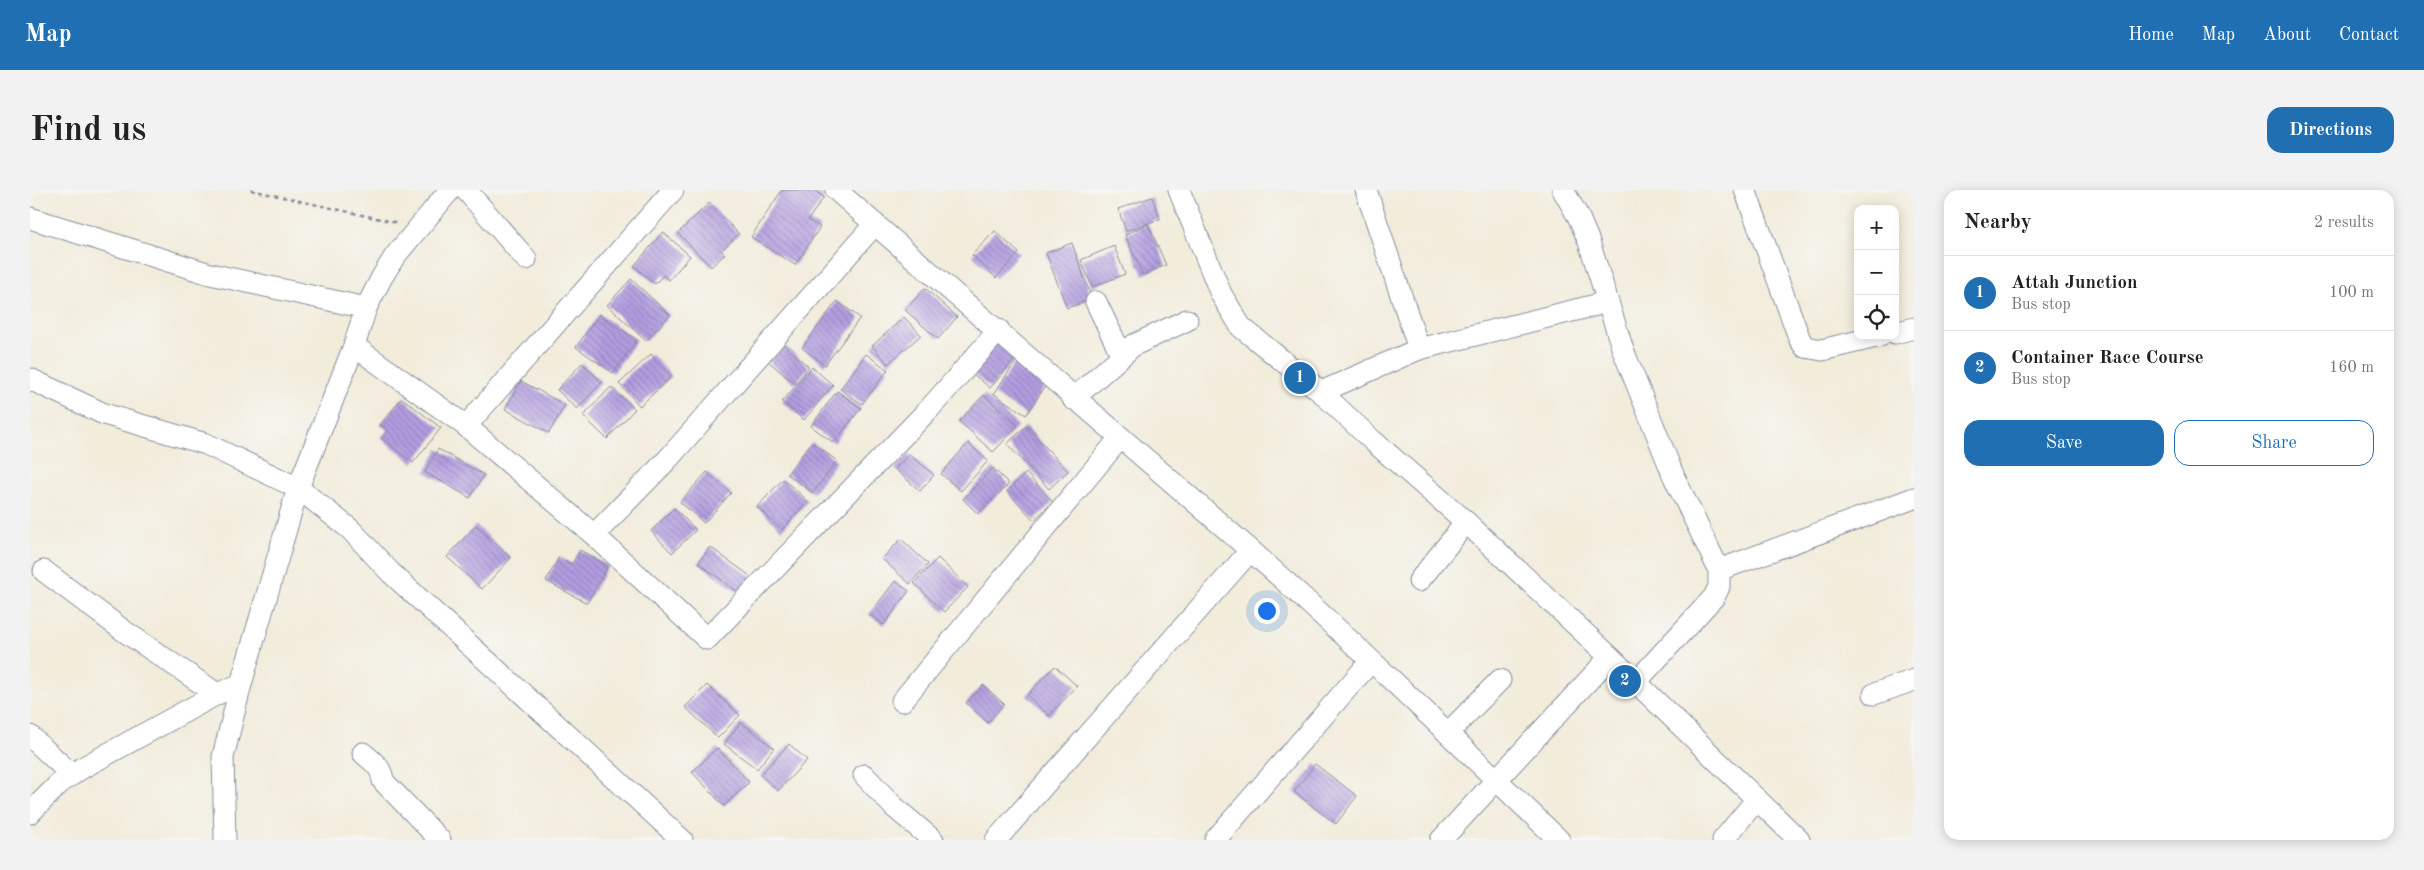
<!DOCTYPE html>
<meta charset="utf-8">
<style>
body{margin:0;font-family:"Old Standard TT",serif;background:#f2f2f2;color:#222}
.controls{position:absolute;right:15px;top:15px;display:grid;overflow:hidden;border-radius:10px;box-shadow:0 2px 12px #0003}
.controls button{width:45px;height:45px;display:grid;place-items:center;padding:0;border:0;border-bottom:1px solid #e0e0e0;background:#fff;color:#222;font:25px sans-serif}
.you{position:absolute;left:1236px;top:420px;width:18px;height:18px;margin:-12px;border:4px solid #fff;border-radius:50%;background:#1a73e8;box-shadow:0 0 0 8px #1a73e833}
.badge{display:grid;place-items:center;width:32px;height:32px;border-radius:50%;background:#1f6fb2;color:#fff;font-size:16px;font-weight:700}
.pin{position:absolute;translate:-50% -50%;border:2px solid #fff;box-shadow:0 1px 5px #0006}
.list{margin:0;padding:0;list-style:none}
h2{display:flex;justify-content:space-between;align-items:center;height:65px;margin:0;padding:0 20px;font-size:21px}
h2 small{font-size:16px;font-weight:400;color:#767676}
.list li{display:grid;grid-template-columns:32px 1fr auto;gap:15px;align-items:center;box-sizing:border-box;height:75px;padding:0 20px;border-top:1px solid #e0e0e0}
.list b{display:block;font-size:19px;white-space:nowrap}
.list p{margin:0;font-size:16px;white-space:nowrap;color:#767676}
.list em{font-size:16px;font-style:normal;color:#767676}
.actions{display:flex;gap:10px;padding:15px 20px}
.actions a{flex:1;padding:11px 0;border:1px solid #1f6fb2;border-radius:15px;text-align:center;font-size:18px;color:#1f6fb2}
.actions .main{background:#1f6fb2;color:#fff}
.icon{flex:none;width:28px;height:28px;fill:none;stroke:currentColor;stroke-width:2;stroke-linecap:round;stroke-linejoin:round}
.map{position:relative;flex:none;width:1884px;height:650px;overflow:hidden;border-radius:15px}
header{display:flex;align-items:center;gap:30px;box-sizing:border-box;height:70px;padding:0 25px;background:#1f6fb2;color:#fff}
header strong{font-size:24px}
nav{display:flex;gap:28px;margin-inline-start:auto;font-size:18px}
.intro{display:flex;align-items:center;justify-content:space-between;box-sizing:border-box;height:120px;padding:0 30px}
h1{margin:0;font-size:35px}
.button{padding:12px 22px;border-radius:15px;background:#1f6fb2;color:#fff;font-size:18px;font-weight:700}
main{display:flex;gap:30px;padding:0 30px}
aside{flex:1;background:#fff;border-radius:15px;box-shadow:0 2px 12px #0003}
.map>svg:first-child{display:block}
.building{fill:url(#building-back-hatch)}
.lines{fill:none;stroke-linecap:round;stroke-linejoin:round}
.minor-casing{stroke:#868e9c;stroke-width:23}
.path{stroke:#868e9c;stroke-width:2.5;stroke-dasharray:4 4;stroke-linecap:butt}
.minor{stroke:#fff;stroke-width:21}
</style>
<header>
<strong>Map</strong>
<nav><a>Home</a><a>Map</a><a>About</a><a>Contact</a></nav>
</header>
<div class="intro"><h1>Find us</h1><a class="button">Directions</a></div>
<main>
<div class="map">
<svg width="1884" height="650" viewBox="0 0 1884 650">
<defs>
<pattern id="building-back-hatch" width="6" height="6" patternUnits="userSpaceOnUse" patternTransform="scale(1.25)"><rect width="6" height="6" fill="#b39de0"/><path d="M-1 5l2 2M0 0l6 6M5-1l2 2" fill="none" stroke="#9180b9"/></pattern>
</defs>
<rect width="100%" height="100%" fill="#f6f6f2"/>
<filter id="ink" filterUnits="userSpaceOnUse"><feTurbulence type="fractalNoise" baseFrequency=".02" numOctaves="2"/><feDisplacementMap in="SourceGraphic" scale="10" xChannelSelector="R" yChannelSelector="G"/><feConvolveMatrix kernelMatrix="1 2 1 2 8 2 1 2 1" color-interpolation-filters="sRGB"/></filter>
<filter id="wash" filterUnits="userSpaceOnUse"><feTurbulence type="fractalNoise" baseFrequency=".0096" numOctaves="4" result="noise"/><feDisplacementMap in="SourceGraphic" scale="20" xChannelSelector="R" yChannelSelector="G"/><feGaussianBlur stdDeviation="1.12" result="paint"/><feColorMatrix in="noise" values="0 0 0 0 0 0 0 0 0 0 0 0 0 0 0 0 0 1.4 0 .05"/><feComposite in="paint" operator="in"/></filter>
<g filter="url(#wash)">
<rect width="100%" height="100%" fill="#f2ecdb"/>
<g id="blocks">
<!-- building -->
<g class="building">
<polygon points="752,0 783,0 794,7 778,30 790,37 765,75 721,47"/>
<polygon points="1122,7 1130,29 1096,41 1088,19"/>
<polygon points="679,13 709,44 691,61 695,64 681,77 648,43"/>
<polygon points="1118,34 1136,75 1113,85 1095,45"/>
<polygon points="965,41 989,63 966,88 942,65"/>
<polygon points="633,42 660,66 639,90 633,85 625,94 604,76"/>
<polygon points="1042,53 1062,109 1037,118 1016,63"/>
<polygon points="1084,56 1095,84 1062,97 1051,70"/>
<polygon points="601,89 640,125 616,151 577,115"/>
<polygon points="895,98 927,127 908,149 875,120"/>
<polygon points="807,111 830,128 795,175 772,158"/>
<polygon points="569,124 607,150 583,183 546,157"/>
<polygon points="874,127 891,145 858,174 842,156"/>
<polygon points="971,145 991,162 960,198 940,181"/>
<polygon points="753,154 779,177 765,194 738,171"/>
<polygon points="621,164 642,186 610,216 589,194"/>
<polygon points="836,164 858,180 832,214 810,199"/>
<polygon points="986,171 1018,192 996,225 964,204"/>
<polygon points="552,173 572,192 547,219 527,200"/>
<polygon points="782,177 803,195 774,230 752,212"/>
<polygon points="491,191 535,215 519,243 475,219"/>
<polygon points="581,197 605,219 577,249 553,226"/>
<polygon points="807,201 831,218 804,253 781,236"/>
<polygon points="954,205 988,236 963,262 929,231"/>
<polygon points="372,208 411,238 383,273 351,248 358,240 350,235"/>
<polygon points="996,236 1038,281 1019,299 977,254"/>
<polygon points="782,252 807,271 783,303 757,284"/>
<polygon points="938,253 958,271 931,301 911,284"/>
<polygon points="408,259 454,285 440,308 395,282"/>
<polygon points="879,264 904,285 890,301 865,279"/>
<polygon points="963,278 979,294 948,324 933,309"/>
<polygon points="677,282 701,303 674,333 650,312"/>
<polygon points="996,283 1023,312 1004,330 977,301"/>
<polygon points="753,289 778,311 752,340 727,317"/>
<polygon points="644,318 666,340 642,363 621,341"/>
<polygon points="446,335 481,368 452,399 417,367"/>
<polygon points="871,349 898,374 880,394 852,369"/>
<polygon points="680,357 723,388 711,404 668,373"/>
<polygon points="550,360 578,376 557,413 516,391 529,367 542,374"/>
<polygon points="908,368 938,397 914,422 884,393"/>
<polygon points="865,391 879,401 854,435 839,425"/>
<polygon points="1025,476 1047,496 1019,526 997,505"/>
<polygon points="677,495 710,525 688,548 655,517"/>
<polygon points="953,495 974,514 958,533 936,513"/>
<polygon points="711,532 744,558 727,579 694,554"/>
<polygon points="759,554 777,570 748,601 730,585"/>
<polygon points="687,558 719,592 694,616 662,582"/>
<polygon points="1285,574 1327,606 1306,634 1264,602"/>
</g>
</g>
</g>
<g filter="url(#ink)">
<use href="#blocks" fill-opacity="0" stroke="#868e9c" stroke-width="1"/>
<g class="lines">
<defs>
<g id="minor">
<polyline points="436,0 496,69"/>
<path d="M806,0C943,121 1082,239 1219,359C1325,453 1427,552 1529,650"/>
<polyline points="1149,0 1191,104 1211,137 1291,202 1343,251 1436,332 1580,467 1769,650"/>
<polyline points="1533,0 1549,28 1559,52 1593,160 1644,287 1689,380 1689,397 1684,407 1606,492"/>
<polyline points="1715,0 1770,150 1775,157 1792,160 1850,146"/>
<polyline points="0,28 180,84 336,118"/>
<polyline points="1066,112 1091,164"/>
<polyline points="1865,143 1884,138"/>
<polyline points="324,156 436,236 564,345 677,449 900,218 969,140"/>
<polyline points="1389,159 1578,112"/>
<polyline points="0,189 74,224 176,254 268,298 320,339 361,383 652,650"/>
<polyline points="1291,202 1389,159 1336,0"/>
<polyline points="1043,209 1104,155 1157,130"/>
<polyline points="436,236 643,0"/>
<polyline points="564,345 638,269 845,34"/>
<polyline points="1689,380 1884,308"/>
<polyline points="14,381 94,441 187,504"/>
<polyline points="1389,391 1436,332"/>
<polyline points="1844,504 1884,490"/>
<polyline points="872,511 1090,248"/>
<polyline points="1418,543 1470,490"/>
<polyline points="0,546 42,585"/>
<path d="M333,563C343,572 352,577 353,591L410,650"/>
<polyline points="834,585 864,617 903,650"/>
<polyline points="0,623 31,592 52,578 187,504 211,494"/>
<polyline points="195,650 193,567 211,494 268,298 324,156 336,118 352,87 365,66 420,0"/>
<polyline points="966,650 1220,361"/>
<polyline points="1185,650 1341,471"/>
<polyline points="1411,650 1580,467"/>
<polyline points="1693,650 1727,609"/>
</g>
</defs>
<!-- minor casing -->
<use href="#minor" class="minor-casing"/>
<!-- path -->
<polyline class="path" points="221,0 368,33"/>
<!-- minor -->
<use href="#minor" class="minor"/>
</g>
</g>
</svg>
<div class="controls">
<button>+</button>
<button>−</button>
<button><svg class="icon" aria-label="locate" viewBox="0 0 24 24"><circle cx="12" cy="12" r="6"/><path d="M12 2v4M12 18v4M2 12h4M18 12h4"/></svg></button>
</div>
<div class="you"></div>
<div class="pin badge" style="left:1270px;top:188px">1</div>
<div class="pin badge" style="left:1595px;top:491px">2</div>
</div>
<aside>
<h2>Nearby<small>2 results</small></h2>
<ul class="list">
<li><span class="badge">1</span><div><b>Attah Junction</b><p>Bus stop</p></div><em>100 m</em></li>
<li><span class="badge">2</span><div><b>Container Race Course</b><p>Bus stop</p></div><em>160 m</em></li>
</ul>
<div class="actions"><a class="main">Save</a><a>Share</a></div>
</aside>
</main>
